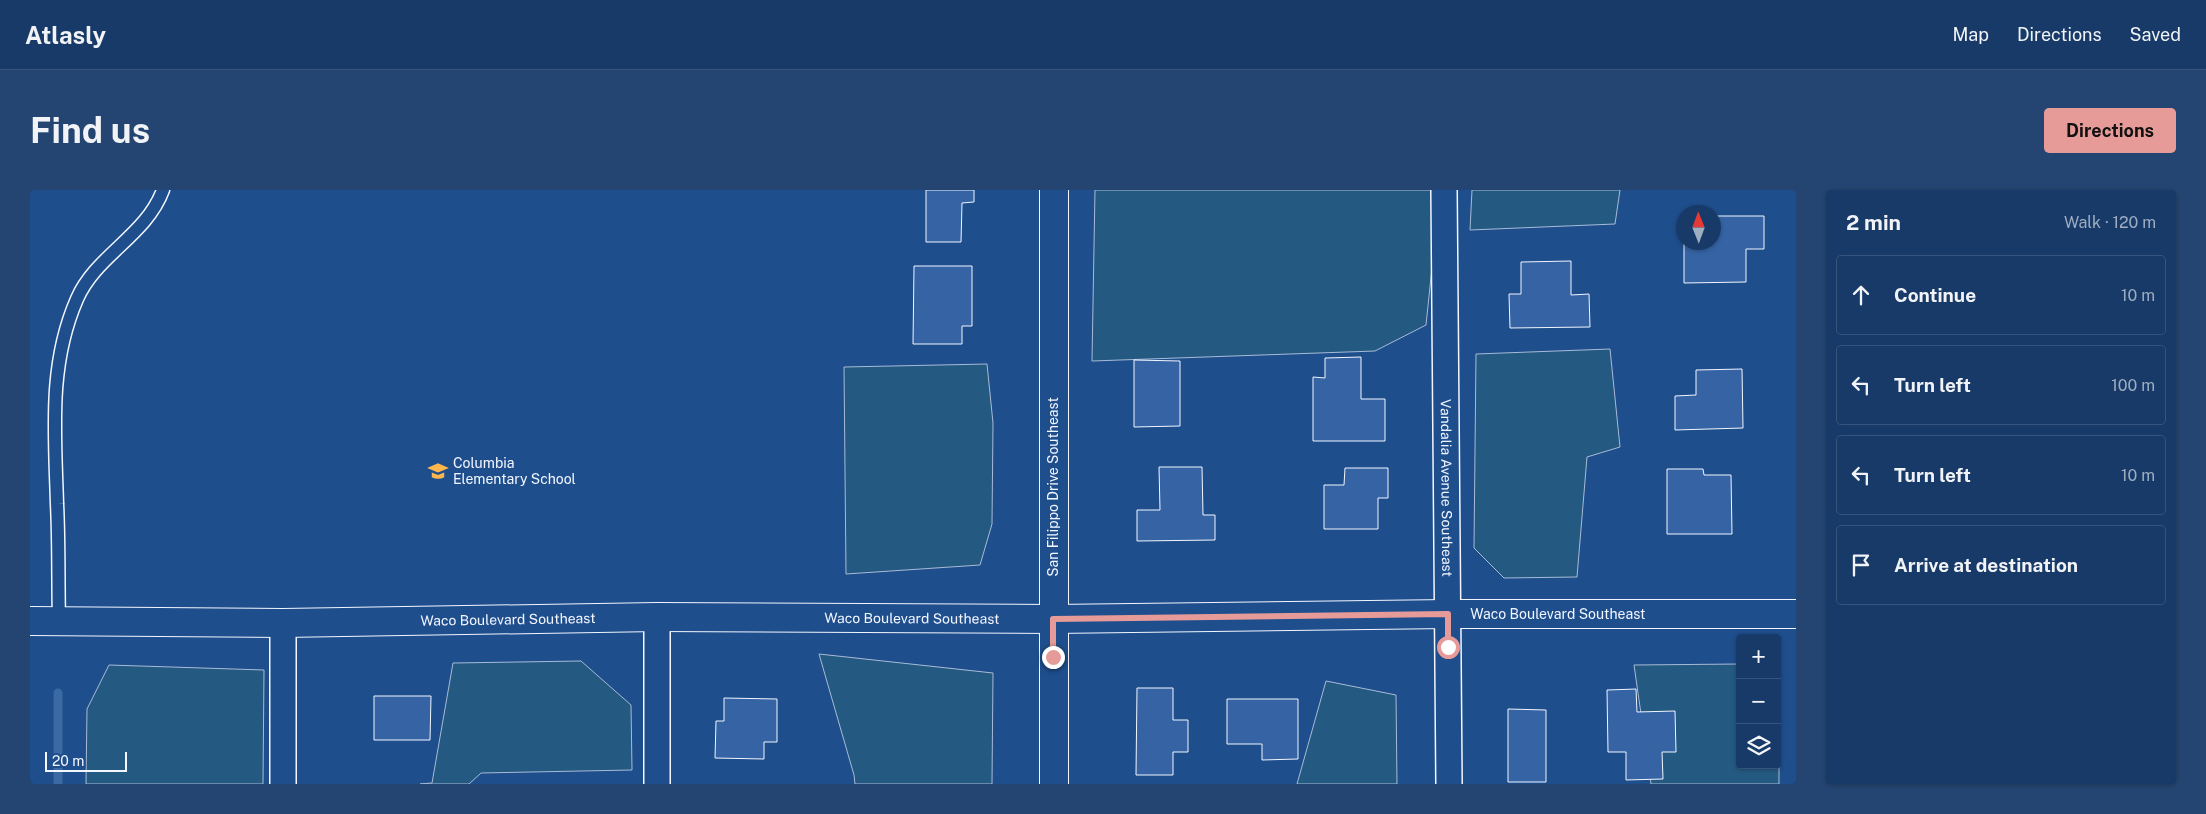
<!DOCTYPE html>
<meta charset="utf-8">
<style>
body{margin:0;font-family:"Public Sans",sans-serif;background:#244571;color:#f1f3f6}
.controls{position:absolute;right:15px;bottom:15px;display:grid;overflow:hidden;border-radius:5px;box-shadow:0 1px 4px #0004}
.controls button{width:45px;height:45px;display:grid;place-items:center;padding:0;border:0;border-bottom:1px solid #36547d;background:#173a69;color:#f1f3f6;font:25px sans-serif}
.compass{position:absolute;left:1646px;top:15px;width:45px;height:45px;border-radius:50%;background:#173a69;box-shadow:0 1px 4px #0004;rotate:359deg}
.scale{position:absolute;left:15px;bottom:12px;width:82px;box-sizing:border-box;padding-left:5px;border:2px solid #f2f6ff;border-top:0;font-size:14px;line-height:18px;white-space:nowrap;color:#f2f6ff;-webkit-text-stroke:4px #1f4e8c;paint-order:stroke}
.stop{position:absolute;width:15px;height:15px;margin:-11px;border:4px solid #e69b98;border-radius:50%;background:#fff}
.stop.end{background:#e69b98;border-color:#fff;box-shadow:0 1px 5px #0008}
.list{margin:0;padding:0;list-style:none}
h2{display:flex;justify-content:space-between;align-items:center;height:65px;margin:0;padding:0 20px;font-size:21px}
h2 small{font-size:16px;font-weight:400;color:#9eadc0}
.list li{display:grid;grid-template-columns:32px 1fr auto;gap:15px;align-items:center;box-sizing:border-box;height:80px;margin:0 10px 10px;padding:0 10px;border:1px solid #36547d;border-radius:5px}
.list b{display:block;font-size:19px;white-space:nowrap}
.list em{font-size:16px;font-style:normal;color:#9eadc0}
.icon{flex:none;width:28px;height:28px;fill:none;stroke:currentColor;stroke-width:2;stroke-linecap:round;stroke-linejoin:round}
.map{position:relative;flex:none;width:1766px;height:594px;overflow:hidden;border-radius:5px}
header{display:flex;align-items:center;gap:30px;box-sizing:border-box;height:70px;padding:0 25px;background:#173a69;border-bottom:1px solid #36547d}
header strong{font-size:24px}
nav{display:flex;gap:28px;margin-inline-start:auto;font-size:18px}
.intro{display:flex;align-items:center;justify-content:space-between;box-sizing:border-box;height:120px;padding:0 30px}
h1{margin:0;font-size:35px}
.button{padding:12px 22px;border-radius:5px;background:#e69b98;color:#111;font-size:18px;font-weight:700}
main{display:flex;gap:30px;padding:0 30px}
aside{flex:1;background:#173a69;border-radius:5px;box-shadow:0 1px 4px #0004}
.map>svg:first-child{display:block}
.green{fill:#245a82;stroke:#a8bbd7}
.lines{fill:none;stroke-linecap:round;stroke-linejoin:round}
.stream{stroke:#3b69a3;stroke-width:9}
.building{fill:#3563a3;stroke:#f2f6ff}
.lane-casing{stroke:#f2f6ff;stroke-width:15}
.street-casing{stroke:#f2f6ff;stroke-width:28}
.secondary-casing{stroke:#f2f6ff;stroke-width:30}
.lane{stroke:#1f4e8c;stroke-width:12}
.street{stroke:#1f4e8c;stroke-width:25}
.secondary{stroke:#1f4e8c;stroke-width:28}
.route{stroke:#e69b98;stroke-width:6}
.labels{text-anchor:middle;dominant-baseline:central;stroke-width:4;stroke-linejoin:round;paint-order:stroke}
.poi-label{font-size:14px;fill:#f2f6ff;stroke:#1f4e8c;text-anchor:start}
.street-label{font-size:14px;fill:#f2f6ff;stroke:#1f4e8c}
</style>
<header>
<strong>Atlasly</strong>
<nav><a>Map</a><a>Directions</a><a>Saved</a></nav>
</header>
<div class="intro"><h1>Find us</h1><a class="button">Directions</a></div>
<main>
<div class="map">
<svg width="1766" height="594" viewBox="0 0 1766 594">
<rect width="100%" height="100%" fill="#1f4e8c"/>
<!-- green -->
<g class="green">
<polygon points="1065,0 1402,0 1403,68 1396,135 1345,161 1062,171"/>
<polygon points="1442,0 1590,0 1585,34 1440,40"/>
<polygon points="1580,159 1590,257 1557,267 1547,387 1474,388 1444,358 1446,164"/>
<polygon points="957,174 963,233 962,334 950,375 816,384 814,177"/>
<polygon points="789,464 963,483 962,594 825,594 824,585"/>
<polygon points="551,471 601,515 602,580 451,583 439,594 390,594 402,593 423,473"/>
<polygon points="1710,474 1710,575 1747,575 1747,523 1749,527 1749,594 1621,594 1604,475"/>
<polygon points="79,475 234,480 233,594 56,594 57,519"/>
<polygon points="1296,491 1366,505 1367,594 1267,594"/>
</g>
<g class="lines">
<!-- stream -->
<polyline class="stream" points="28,503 28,594"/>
</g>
<!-- building -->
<g class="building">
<polygon points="896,0 944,0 944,12 932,13 931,52 896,52"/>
<polygon points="1684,26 1734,26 1734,59 1716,59 1716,92 1654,93 1654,52 1684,52"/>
<polygon points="1541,71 1541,105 1559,104 1560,137 1480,138 1479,104 1491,104 1491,72"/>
<polygon points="884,76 942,76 942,136 932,136 932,154 883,154"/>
<polygon points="1331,167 1331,209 1355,209 1355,251 1283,251 1283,187 1295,188 1295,168"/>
<polygon points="1104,170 1150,171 1150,236 1104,237"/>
<polygon points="1712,179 1713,238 1645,240 1645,206 1666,205 1666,180"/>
<polygon points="1129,277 1172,277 1173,325 1185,325 1185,350 1107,351 1107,320 1130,320"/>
<polygon points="1315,278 1358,278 1358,308 1348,308 1348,339 1294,339 1294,295 1314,295"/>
<polygon points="1637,279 1673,279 1674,285 1701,285 1702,344 1637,344"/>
<polygon points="1107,498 1143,498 1143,530 1158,530 1158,562 1143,562 1143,585 1106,585"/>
<polygon points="1606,499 1607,522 1645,521 1646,562 1632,562 1633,589 1596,590 1596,562 1578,562 1577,500"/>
<polygon points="344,506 401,506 400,550 344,550"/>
<polygon points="694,508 747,509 747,552 734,552 734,569 685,568 686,531 694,531"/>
<polygon points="1197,509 1268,509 1268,569 1232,570 1232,554 1197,554"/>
<polygon points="1478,519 1516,520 1516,592 1478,592"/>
</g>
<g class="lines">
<defs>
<path id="lane" d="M29,432C28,392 29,353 27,314C25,244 18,175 47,109C66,65 116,46 133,0"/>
<g id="street">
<path id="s1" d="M1414,0L1419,594"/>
<polyline points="627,427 627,594"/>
<polyline points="253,433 253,594"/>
</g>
<g id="secondary">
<path id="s2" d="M0,431L253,433L627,427L1023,429L1418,424H1766"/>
<polyline points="1024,594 1024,0"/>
</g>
</defs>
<!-- lane casing -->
<use href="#lane" class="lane-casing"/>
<!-- street casing -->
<use href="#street" class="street-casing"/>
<!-- secondary casing -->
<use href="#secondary" class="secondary-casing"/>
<!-- lane -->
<use href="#lane" class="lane"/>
<!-- street -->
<use href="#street" class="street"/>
<!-- secondary -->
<use href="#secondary" class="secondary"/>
</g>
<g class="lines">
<!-- route -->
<polyline class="route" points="1023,467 1023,429 1418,424 1418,457"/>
</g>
<!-- icons -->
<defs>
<symbol id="school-bare" viewBox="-9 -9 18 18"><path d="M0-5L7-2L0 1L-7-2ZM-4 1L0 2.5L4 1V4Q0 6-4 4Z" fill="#ffb74d" stroke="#1f4e8c" stroke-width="2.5" paint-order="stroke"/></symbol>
</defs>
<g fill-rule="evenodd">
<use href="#school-bare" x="394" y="267" width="28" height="28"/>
</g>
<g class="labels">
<!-- poi labels -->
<g class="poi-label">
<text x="423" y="273">Columbia<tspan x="423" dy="16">Elementary School</tspan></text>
</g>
<!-- street labels -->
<g class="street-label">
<text transform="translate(1023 297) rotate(-90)">San Filippo Drive Southeast</text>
<text stroke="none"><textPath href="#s1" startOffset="298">Vandalia Avenue Southeast</textPath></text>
<text stroke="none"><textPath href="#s2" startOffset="1528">Waco Boulevard Southeast</textPath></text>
<text stroke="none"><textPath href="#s2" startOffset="882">Waco Boulevard Southeast</textPath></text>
<text stroke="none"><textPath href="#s2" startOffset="478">Waco Boulevard Southeast</textPath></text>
</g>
</g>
</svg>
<div class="controls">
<button>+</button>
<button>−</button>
<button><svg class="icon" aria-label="layers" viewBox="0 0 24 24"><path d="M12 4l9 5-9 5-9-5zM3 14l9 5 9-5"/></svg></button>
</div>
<svg class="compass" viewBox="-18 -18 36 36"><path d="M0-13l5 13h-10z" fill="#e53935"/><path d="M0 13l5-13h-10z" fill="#9eadc0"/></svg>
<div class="scale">20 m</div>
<div class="stop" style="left:1418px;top:457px"></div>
<div class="stop end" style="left:1023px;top:467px"></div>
</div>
<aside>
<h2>2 min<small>Walk · 120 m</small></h2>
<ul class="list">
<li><svg class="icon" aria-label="ahead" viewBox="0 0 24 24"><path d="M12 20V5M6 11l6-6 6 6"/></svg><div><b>Continue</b></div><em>10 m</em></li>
<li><svg class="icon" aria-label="left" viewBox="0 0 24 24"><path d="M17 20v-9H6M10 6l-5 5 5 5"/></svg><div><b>Turn left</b></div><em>100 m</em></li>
<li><svg class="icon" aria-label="left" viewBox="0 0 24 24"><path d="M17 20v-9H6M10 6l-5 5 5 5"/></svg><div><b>Turn left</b></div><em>10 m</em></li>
<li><svg class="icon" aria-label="arrive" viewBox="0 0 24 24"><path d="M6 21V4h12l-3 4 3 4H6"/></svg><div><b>Arrive at destination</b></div></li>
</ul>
</aside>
</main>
